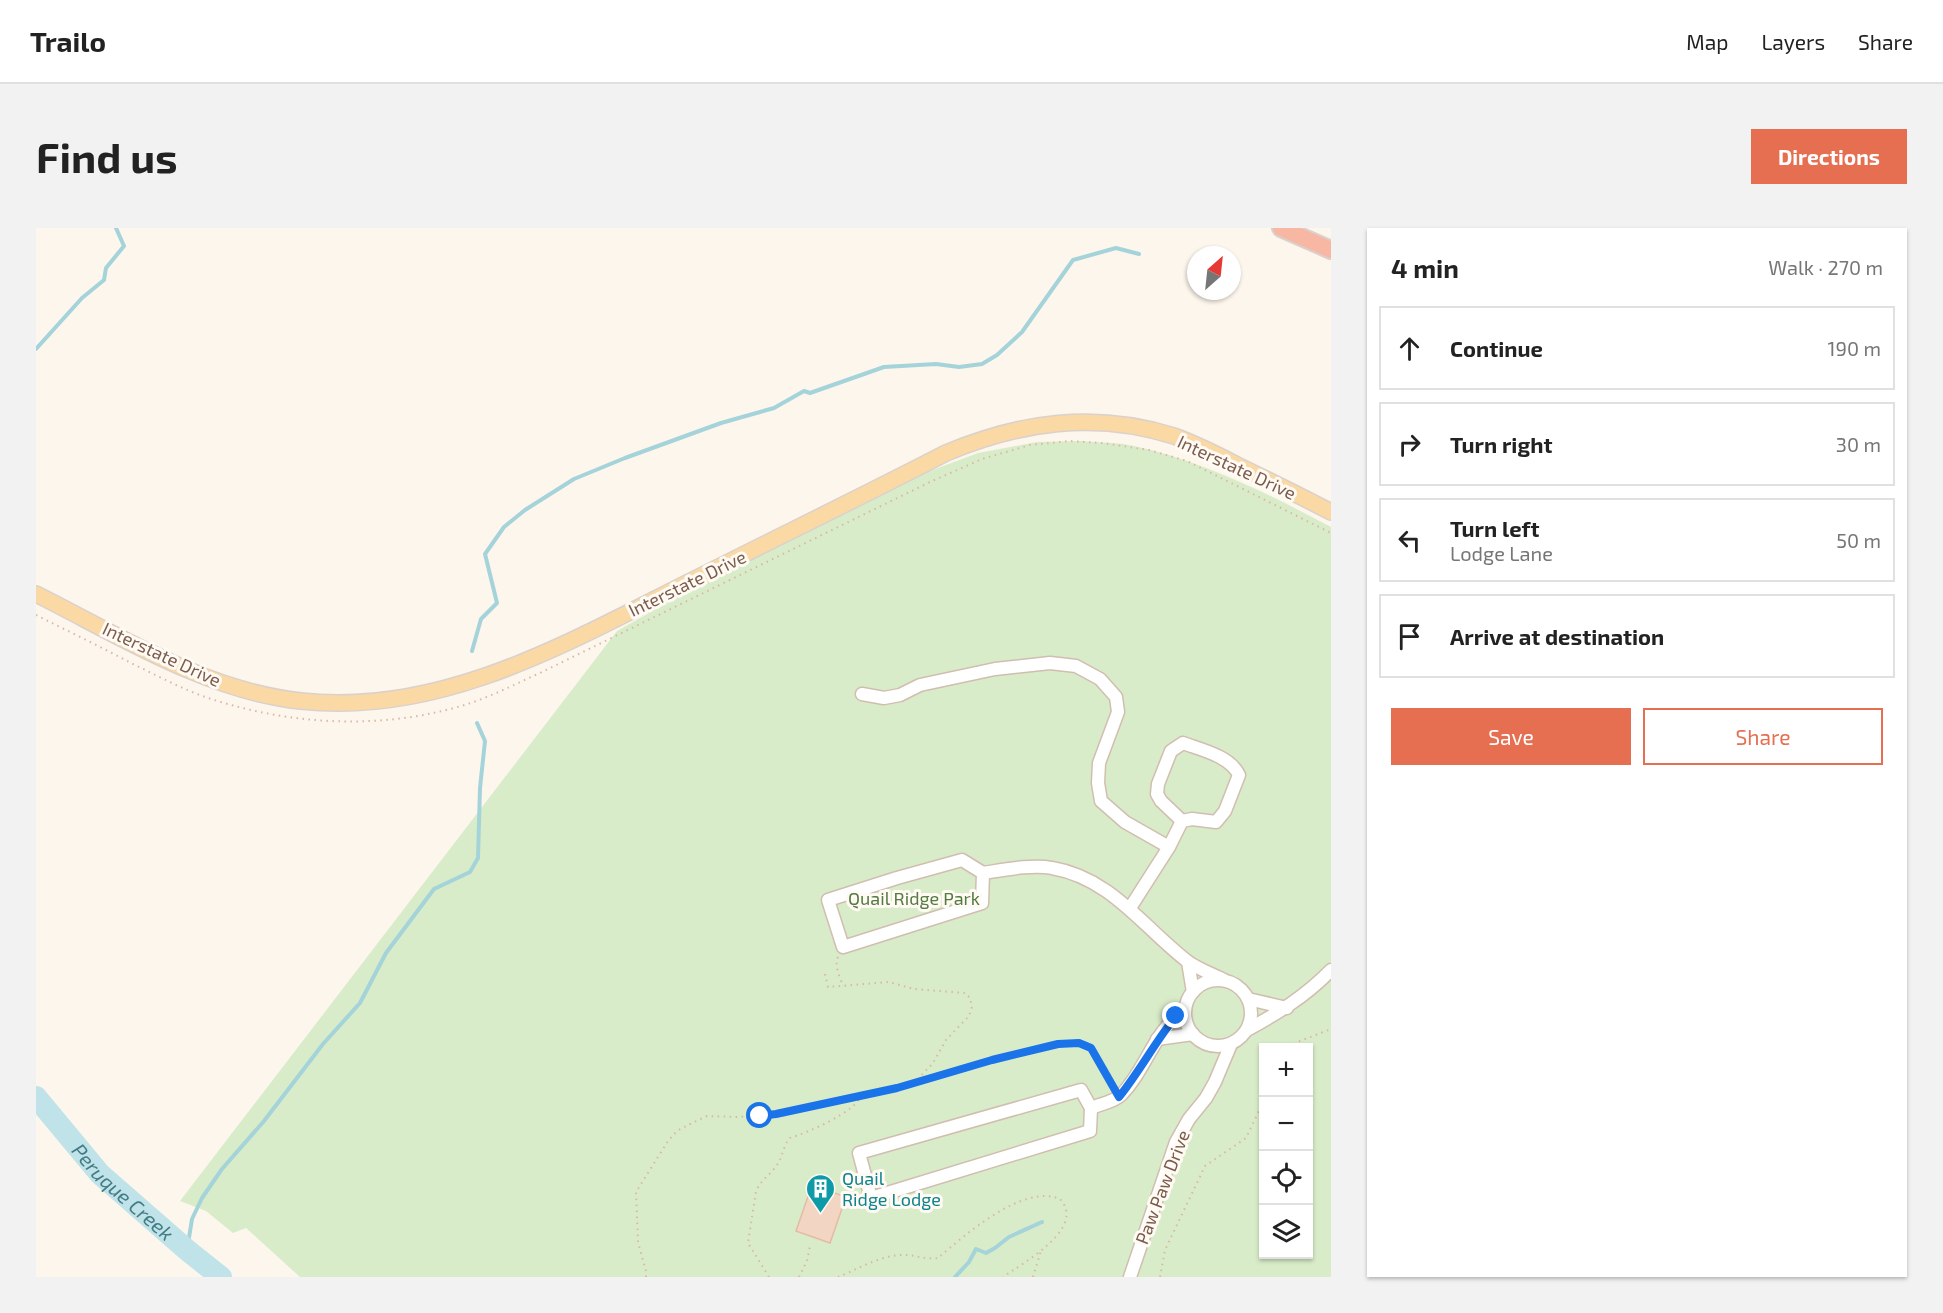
<!DOCTYPE html>
<meta charset="utf-8">
<style>
body{margin:0;font-family:"Exo 2",sans-serif;background:#f2f2f2;color:#222}
.controls{position:absolute;right:18px;bottom:18px;display:grid;overflow:hidden;border-radius:0px;box-shadow:0 2px 4px #0004}
.controls button{width:54px;height:54px;display:grid;place-items:center;padding:0;border:0;border-bottom:2px solid #e0e0e0;background:#fff;color:#222;font:30px sans-serif}
.compass{position:absolute;left:1151px;top:18px;width:54px;height:54px;border-radius:50%;background:#fff;box-shadow:0 2px 4px #0004;rotate:27deg}
.stop{position:absolute;width:18px;height:18px;margin:-14px;border:4px solid #1a73e8;border-radius:50%;background:#fff}
.stop.end{background:#1a73e8;border-color:#fff;box-shadow:0 2px 6px #0008}
.list{margin:0;padding:0;list-style:none}
h2{display:flex;justify-content:space-between;align-items:center;height:78px;margin:0;padding:0 24px;font-size:26px}
h2 small{font-size:20px;font-weight:400;color:#767676}
.list li{display:grid;grid-template-columns:39px 1fr auto;gap:18px;align-items:center;box-sizing:border-box;height:84px;margin:0 12px 12px;padding:0 12px;border:2px solid #e0e0e0;border-radius:0px}
.list b{display:block;font-size:22px;white-space:nowrap}
.list p{margin:0;font-size:20px;white-space:nowrap;color:#767676}
.list em{font-size:20px;font-style:normal;color:#767676}
.actions{display:flex;gap:12px;padding:18px 24px}
.actions a{flex:1;padding:14px 0;border:2px solid #e76f51;border-radius:0px;text-align:center;font-size:21px;color:#e76f51}
.actions .main{background:#e76f51;color:#fff}
.icon{flex:none;width:33px;height:33px;fill:none;stroke:currentColor;stroke-width:2;stroke-linecap:round;stroke-linejoin:round}
.map{position:relative;flex:none;width:1295px;height:1049px;overflow:hidden;border-radius:0px}
header{display:flex;align-items:center;gap:36px;box-sizing:border-box;height:84px;padding:0 30px;background:#fff;border-bottom:2px solid #e0e0e0}
header strong{font-size:28px}
nav{display:flex;gap:33px;margin-inline-start:auto;font-size:21px}
.intro{display:flex;align-items:center;justify-content:space-between;box-sizing:border-box;height:144px;padding:0 36px}
h1{margin:0;font-size:42px}
.button{padding:15px 27px;border-radius:0px;background:#e76f51;color:#fff;font-size:21px;font-weight:700}
main{display:flex;gap:36px;padding:0 36px}
aside{flex:1;background:#fff;border-radius:0px;box-shadow:0 2px 4px #0004}
.map>svg:first-child{display:block}
.green{fill:#d8ecc9;fill-rule:evenodd}
.lines{fill:none;stroke-linecap:round;stroke-linejoin:round}
.stream{stroke:#a5d3da;stroke-width:4}
.river{stroke:#bfe3e8;stroke-width:22}
.building{fill:#f3d5c3;stroke:#e6bba3;stroke-width:1.5}
.minor-casing{stroke:#d1beb0;stroke-width:15}
.major-casing{stroke:#dad1cd;stroke-width:18}
.highway-casing{stroke:#dad1cd;stroke-width:20}
.path{stroke:#d9b8a5;stroke-width:2;stroke-dasharray:1.5 4.5;stroke-linecap:butt}
.minor{stroke:#fff;stroke-width:12}
.major{stroke:#fbd9a5;stroke-width:15}
.highway{stroke:#f7b7a3;stroke-width:16}
.route{stroke:#1a73e8;stroke-width:8}
.labels{text-anchor:middle;dominant-baseline:central;stroke-width:6;stroke-linejoin:round;paint-order:stroke}
.street-label{font-size:18px;fill:#7a5c4d;stroke:#fffaf3}
.park-label{font-size:18px;fill:#537a41;stroke:#fffaf3}
.culture-label{font-size:18px;fill:#0d838f;stroke:#fffaf3;text-anchor:start}
.water-label{font-size:20px;font-style:italic;fill:#437c86;stroke:#fffaf3}
</style>
<header>
<strong>Trailo</strong>
<nav><a>Map</a><a>Layers</a><a>Share</a></nav>
</header>
<div class="intro"><h1>Find us</h1><a class="button">Directions</a></div>
<main>
<div class="map">
<svg width="1295" height="1049" viewBox="0 0 1295 1049">
<rect width="100%" height="100%" fill="#fdf6ec"/>
<!-- green -->
<path class="green" d="M1047,213C1063,215 1081,214 1098,218C1167,233 1233,266 1295,299V1049H264L210,1000L197,1005L170,983L144,973L581,403L687,343L870,252L942,225L1001,214ZM1228,820H1272V1026H1228Z"/>
<g class="lines">
<!-- stream -->
<g class="stream">
<polyline points="0,121 46,70 68,52 70,40 88,18 80,0"/>
<polyline points="436,423 445,391 461,375 449,326 468,299 489,282 538,251 589,230 685,195 738,180 768,163 774,165 848,139 900,136 923,139 946,136 961,127 986,104 1037,32 1080,20 1103,26"/>
<polyline points="151,1022 156,991 166,970 186,941 228,893 287,816 324,775 350,725 398,661 434,644 442,630 444,560 449,513 441,495"/>
<polyline points="919,1049 933,1034 940,1021 950,1025 959,1020 973,1009 1006,994"/>
</g>
<!-- river -->
<path class="river" id="s1" d="M0,869L64,946L151,1022L185,1049"/>
</g>
<!-- building -->
<polygon class="building" points="776,957 810,969 794,1015 760,1003"/>
<g class="lines">
<defs>
<g id="minor">
<polyline points="826,466 848,470 864,467 884,457 959,441 1014,435 1040,438 1064,451 1080,469 1082,484 1063,535 1062,555 1065,573 1089,594 1133,619"/>
<polygon points="926,632 947,645 946,675 807,719 792,672 861,650"/>
<path d="M947,645C967,642 997,636 1016,640C1075,650 1107,699 1151,733C1162,741 1176,746 1188,752"/>
<path d="M1094,680L1133,619L1146,593L1156,591L1180,594L1189,583L1203,547C1194,528 1166,522 1147,515L1135,523L1122,556L1121,566L1125,573L1146,593"/>
<polyline points="1152,734 1157,764"/>
<circle cx="1182" cy="785" r="33"/>
<polyline points="1212,771 1251,780"/>
<path d="M1211,802C1242,785 1270,768 1295,742"/>
<polyline points="1121,811 1157,806"/>
<polygon points="1045,862 1055,880 1054,903 835,970 823,925"/>
<path d="M1055,880C1064,876 1078,874 1085,867C1110,842 1118,802 1149,782"/>
<polyline points="1094,1049 1140,914 1153,891 1170,870 1179,854 1195,816"/>
</g>
<path id="major" d="M0,366C84,408 170,463 265,473C408,489 538,411 661,350C744,308 827,268 910,225C984,194 1059,183 1138,208C1160,216 1180,226 1201,237C1232,252 1264,268 1295,284"/>
<polyline id="highway" points="1245,0 1295,22"/>
</defs>
<!-- minor casing -->
<use href="#minor" class="minor-casing"/>
<!-- major casing -->
<use href="#major" class="major-casing"/>
<!-- highway casing -->
<use href="#highway" class="highway-casing"/>
<!-- path -->
<g class="path">
<path d="M0,387C32,403 65,419 97,436C122,448 146,461 172,470C251,496 337,502 418,480C449,472 477,457 506,444L894,254L946,231L994,217L1034,213L1066,215L1113,222L1151,233L1295,305"/>
<path d="M802,729C798,738 804,749 807,758"/>
<polyline points="789,746 792,759 853,754 878,761 929,765 934,770 936,779 933,788 910,812 897,835 880,853"/>
<polyline points="1253,820 1259,815 1295,801"/>
<polyline points="610,1049 610,1043 602,1014 600,964 632,913 641,903 654,896 671,888 701,889 740,886 861,860 956,832 1022,817 1043,815 1055,820 1077,858"/>
<path d="M733,1049L712,1015L720,963C725,952 735,946 741,937C747,929 747,917 754,910C770,905 821,884 825,867"/>
<polyline points="763,1049 771,1033 774,1018"/>
<path d="M802,1049C822,1041 843,1028 865,1027C877,1026 889,1032 902,1030C928,1008 987,955 1024,971C1051,1000 987,1035 967,1049"/>
<polyline points="997,1049 1005,1023"/>
<polyline points="1124,1049 1129,1022 1169,938 1210,910 1228,872"/>
</g>
<!-- minor -->
<use href="#minor" class="minor"/>
<!-- major -->
<use href="#major" class="major"/>
<!-- highway -->
<use href="#highway" class="highway"/>
</g>
<g class="lines">
<!-- route -->
<path class="route" d="M724,888L740,886L861,860L956,832L1022,816L1043,815L1055,820L1083,869C1104,843 1119,814 1140,788"/>
</g>
<!-- icons -->
<defs>
<symbol id="building-pin" viewBox="-11 -11 22 30"><path d="M0 17L-7.5 6A9.5 9.5 0 1 1 7.5 6Z" fill="#0f9aa8" stroke="#fffaf3"/><path d="M-4-6H4V6H1V3H-1V6H-4ZM-2.5-4.3h1.7v1.8h-1.7ZM.8-4.3h1.7v1.8H.8ZM-2.5-1h1.7V.8h-1.7ZM.8-1h1.7V.8H.8Z" fill="#fff"/></symbol>
</defs>
<g fill-rule="evenodd">
<use href="#building-pin" x="768" y="944" width="33" height="45"/>
</g>
<g class="labels">
<!-- street labels -->
<g class="street-label">
<text transform="translate(1201 239) rotate(25)">Interstate Drive</text>
<text transform="translate(651 355) rotate(-26)">Interstate Drive</text>
<text transform="translate(126 426) rotate(25)">Interstate Drive</text>
<text transform="translate(1126 959) rotate(-69)">Paw Paw Drive</text>
</g>
<!-- park labels -->
<g class="park-label">
<text x="878" y="670">Quail Ridge Park</text>
</g>
<!-- culture labels -->
<g class="culture-label">
<text x="806" y="950">Quail<tspan x="806" dy="21">Ridge Lodge</tspan></text>
</g>
<!-- water labels -->
<g class="water-label">
<text stroke="none"><textPath href="#s1" startOffset="129">Peruque Creek</textPath></text>
</g>
</g>
</svg>
<div class="controls">
<button>+</button>
<button>−</button>
<button><svg class="icon" aria-label="locate" viewBox="0 0 24 24"><circle cx="12" cy="12" r="6"/><path d="M12 2v4M12 18v4M2 12h4M18 12h4"/></svg></button>
<button><svg class="icon" aria-label="layers" viewBox="0 0 24 24"><path d="M12 4l9 5-9 5-9-5zM3 14l9 5 9-5"/></svg></button>
</div>
<svg class="compass" viewBox="-18 -18 36 36"><path d="M0-13l5 13h-10z" fill="#e53935"/><path d="M0 13l5-13h-10z" fill="#767676"/></svg>
<div class="stop" style="left:724px;top:888px"></div>
<div class="stop end" style="left:1140px;top:788px"></div>
</div>
<aside>
<h2>4 min<small>Walk · 270 m</small></h2>
<ul class="list">
<li><svg class="icon" aria-label="ahead" viewBox="0 0 24 24"><path d="M12 20V5M6 11l6-6 6 6"/></svg><div><b>Continue</b></div><em>190 m</em></li>
<li><svg class="icon" aria-label="right" viewBox="0 0 24 24"><path d="M7 20v-9h11M14 6l5 5-5 5"/></svg><div><b>Turn right</b></div><em>30 m</em></li>
<li><svg class="icon" aria-label="left" viewBox="0 0 24 24"><path d="M17 20v-9H6M10 6l-5 5 5 5"/></svg><div><b>Turn left</b><p>Lodge Lane</p></div><em>50 m</em></li>
<li><svg class="icon" aria-label="arrive" viewBox="0 0 24 24"><path d="M6 21V4h12l-3 4 3 4H6"/></svg><div><b>Arrive at destination</b></div></li>
</ul>
<div class="actions"><a class="main">Save</a><a>Share</a></div>
</aside>
</main>
